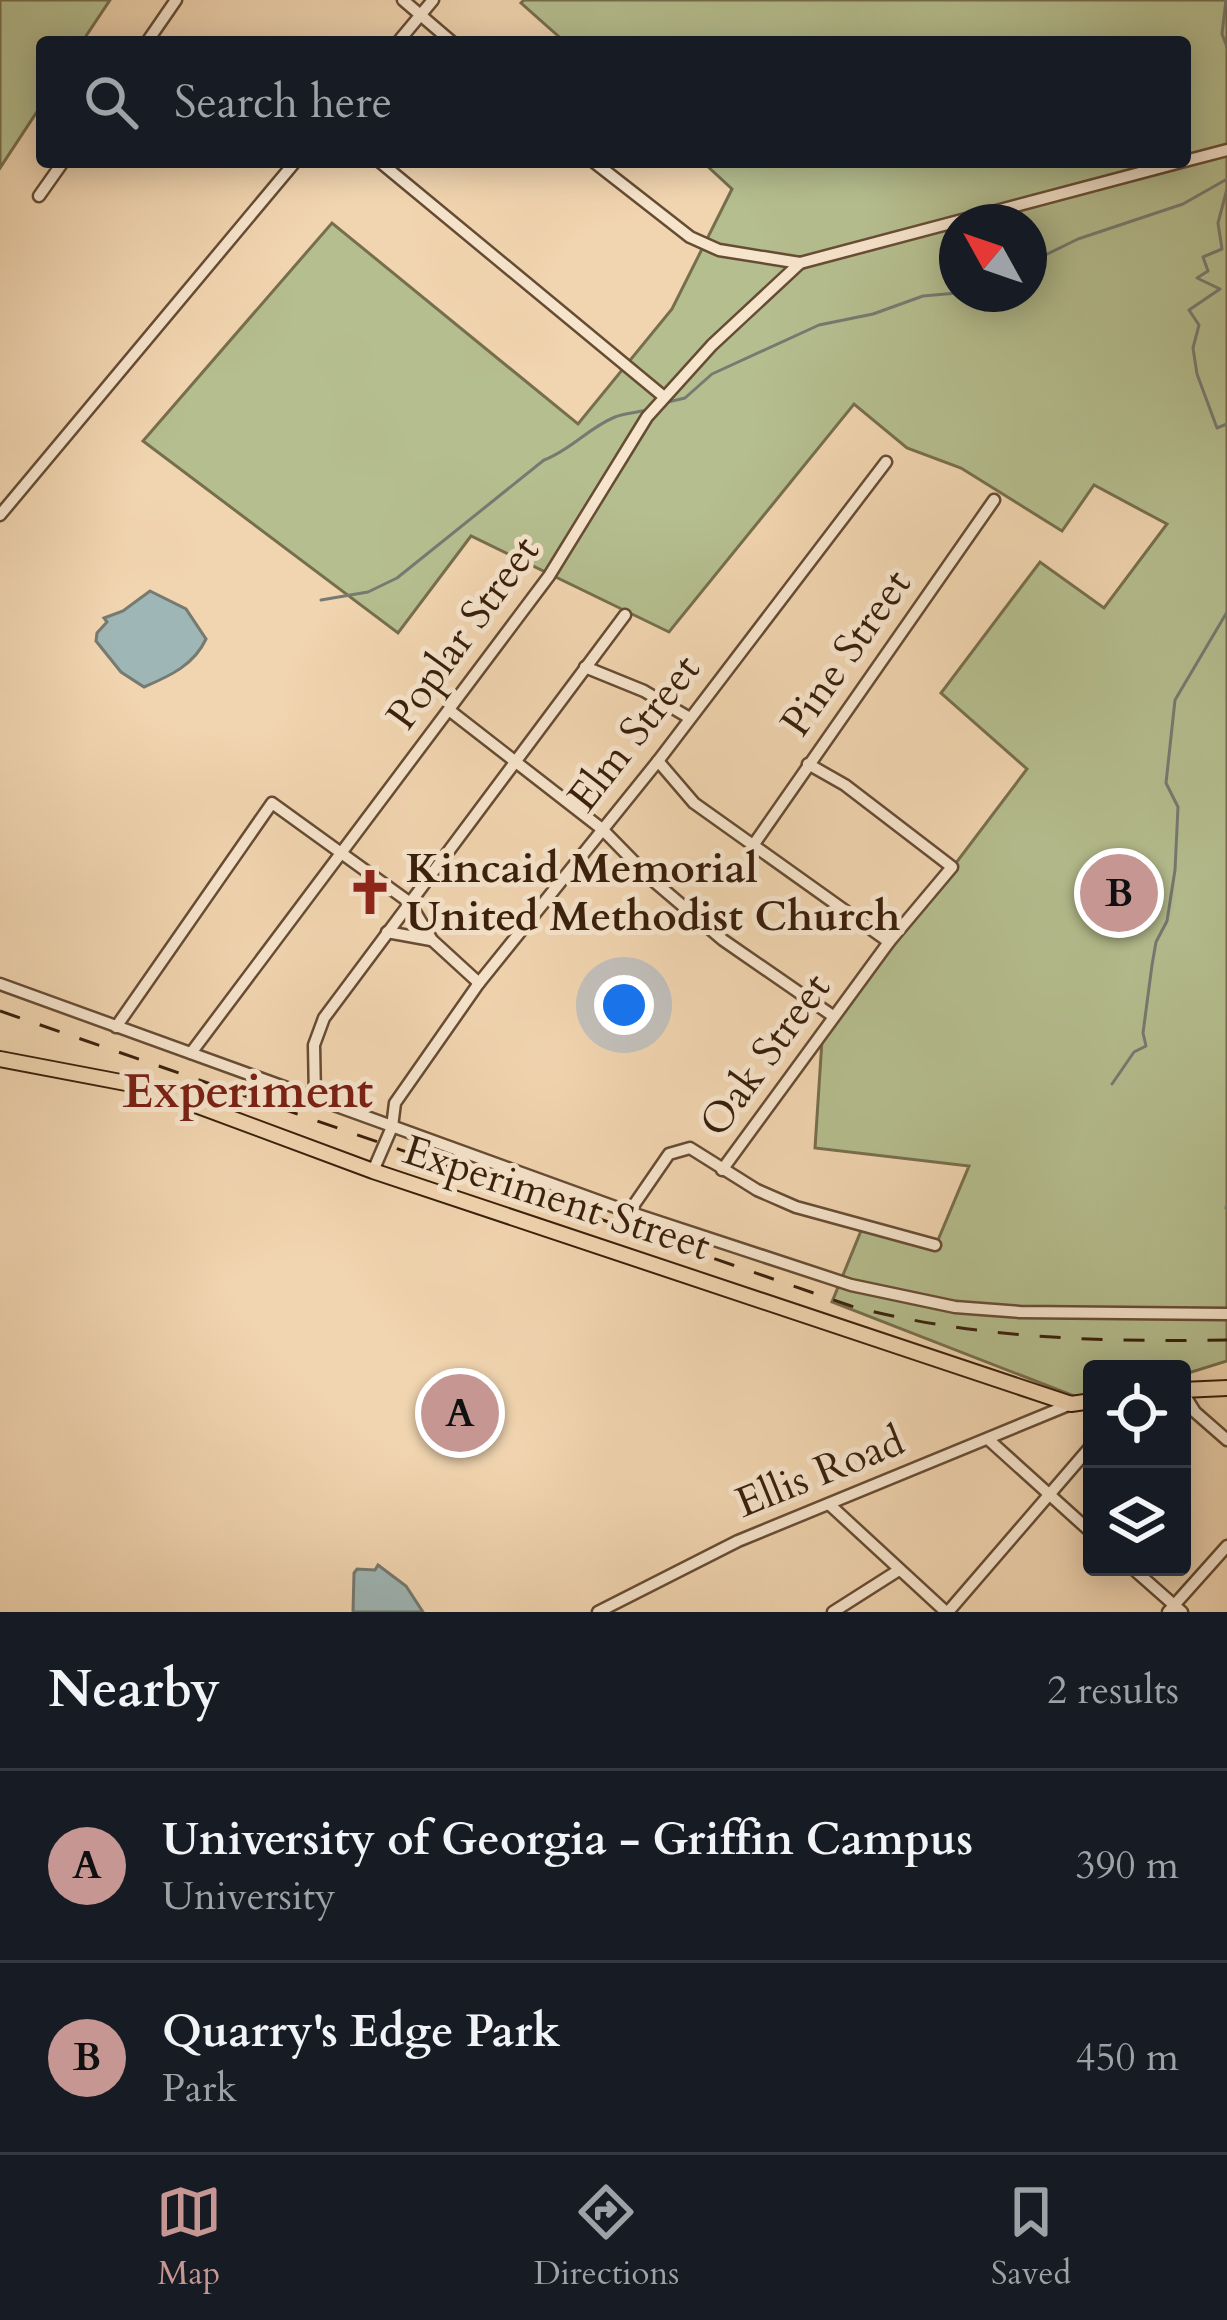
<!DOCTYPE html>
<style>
body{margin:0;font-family:Cardo,serif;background:#20242c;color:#f1f3f6}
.controls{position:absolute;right:36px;bottom:36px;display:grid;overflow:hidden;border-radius:12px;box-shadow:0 6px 30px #0003}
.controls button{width:108px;height:108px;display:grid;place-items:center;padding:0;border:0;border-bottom:3px solid #363941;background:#171b24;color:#f1f3f6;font:60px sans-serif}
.compass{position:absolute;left:939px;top:204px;width:108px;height:108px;border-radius:50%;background:#171b24;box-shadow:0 6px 30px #0003;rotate:310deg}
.you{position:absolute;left:624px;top:1005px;width:42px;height:42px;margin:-30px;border:9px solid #fff;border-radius:50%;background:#1a73e8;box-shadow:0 0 0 18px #1a73e833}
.badge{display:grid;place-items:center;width:78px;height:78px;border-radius:50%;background:#c59692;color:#111;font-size:39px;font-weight:700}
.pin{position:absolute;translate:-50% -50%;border:6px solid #fff;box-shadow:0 3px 12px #0006}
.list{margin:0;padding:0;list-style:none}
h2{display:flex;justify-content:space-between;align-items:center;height:156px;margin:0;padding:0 48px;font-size:51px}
h2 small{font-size:39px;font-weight:400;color:#9ea1a6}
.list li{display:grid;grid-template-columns:78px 1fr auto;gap:36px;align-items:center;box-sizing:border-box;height:192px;padding:0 48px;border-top:3px solid #363941}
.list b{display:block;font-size:45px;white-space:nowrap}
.list p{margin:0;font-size:39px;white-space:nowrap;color:#9ea1a6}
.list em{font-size:39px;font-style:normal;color:#9ea1a6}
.icon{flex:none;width:66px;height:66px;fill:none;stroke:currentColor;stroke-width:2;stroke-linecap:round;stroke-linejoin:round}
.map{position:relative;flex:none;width:1227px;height:1612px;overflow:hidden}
.search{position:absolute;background:#171b24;box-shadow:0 6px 30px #0003;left:36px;right:36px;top:36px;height:132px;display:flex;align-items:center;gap:30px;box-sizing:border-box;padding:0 42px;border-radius:12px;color:#9ea1a6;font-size:45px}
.sheet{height:540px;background:#171b24}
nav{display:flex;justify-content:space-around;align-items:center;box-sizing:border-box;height:168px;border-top:3px solid #363941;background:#171b24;font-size:33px;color:#9ea1a6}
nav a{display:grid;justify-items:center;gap:6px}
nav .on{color:#c59692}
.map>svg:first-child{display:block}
.green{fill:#b5be8f;stroke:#776e4d;stroke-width:3;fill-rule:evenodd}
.water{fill:#9eb6b5;stroke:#767a71;stroke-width:3}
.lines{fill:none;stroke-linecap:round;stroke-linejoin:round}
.stream{stroke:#767a71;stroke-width:3}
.minor-casing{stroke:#674c34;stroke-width:15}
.major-casing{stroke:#391f0b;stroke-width:18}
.minor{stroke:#f6e4cc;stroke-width:10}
.major{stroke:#f1d5b0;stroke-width:14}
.rail{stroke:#391f0b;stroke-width:3;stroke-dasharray:21 21;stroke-linecap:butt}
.labels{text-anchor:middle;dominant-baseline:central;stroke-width:10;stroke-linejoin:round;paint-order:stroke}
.street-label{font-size:42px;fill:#391f0b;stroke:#f6e4cc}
.poi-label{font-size:42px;font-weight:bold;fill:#391f0b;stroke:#f6e4cc;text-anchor:start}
.quarter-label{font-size:48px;font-weight:bold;fill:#7a1f14;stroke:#f6e4cc}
</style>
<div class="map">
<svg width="1227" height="1612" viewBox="0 0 1227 1612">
<rect width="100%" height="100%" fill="#f1d5b0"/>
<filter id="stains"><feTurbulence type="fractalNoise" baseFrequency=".00167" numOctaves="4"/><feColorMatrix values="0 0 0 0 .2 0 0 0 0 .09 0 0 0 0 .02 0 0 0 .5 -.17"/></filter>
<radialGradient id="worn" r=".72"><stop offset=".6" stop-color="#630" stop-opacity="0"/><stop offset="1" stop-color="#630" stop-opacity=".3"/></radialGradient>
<!-- green -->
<g class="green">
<polygon points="0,0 110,0 82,42 42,42 42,104 0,168"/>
<path d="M524,0H1227V1361L1182,1375V1369H1092V1403L832,1302L863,1226L938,1240L969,1166L815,1148L822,1040L1027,769L941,693L1040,562L1104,608L1167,524L1094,485L1062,531L961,468L907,448L854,404L669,632L471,536L398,633L143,441L332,223L578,424L672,309L732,189L703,162H1185V42H565L521,3ZM957,222H1029V294H957Z"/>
</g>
<!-- water -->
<g class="water">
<path d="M150,591L186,609L206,639C194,665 170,676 144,687L121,672L96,641L97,633L107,622L104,618L123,611Z"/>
<polygon points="378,1565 406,1586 423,1612 353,1612 354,1573 357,1569 375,1570"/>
</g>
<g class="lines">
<!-- stream -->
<g class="stream">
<polyline points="1226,0 1222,34 1227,47"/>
<polyline points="1227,189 1218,223 1222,249 1203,257 1208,271 1197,278 1220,289 1189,310 1199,325 1193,348 1197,374 1217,428 1227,424"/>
<polyline points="1029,263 1078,239 1183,204 1227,179"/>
<polyline points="668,402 685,398 712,374 819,325 873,314 923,296 957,293"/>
<path d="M321,600L368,592L397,578L544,460C571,450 588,428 615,417C625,413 636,413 646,410"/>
<polyline points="1112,1084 1134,1052 1146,1046 1143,1033 1152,965 1156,942 1167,921 1175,870 1178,807 1166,783 1175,700 1227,612"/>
<polyline points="1226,1208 1227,1205"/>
</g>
<defs>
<g id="minor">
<polyline points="403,0 452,42"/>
<polyline points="147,42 176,0"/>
<polyline points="398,42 433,0"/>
<polyline points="1185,161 1227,150"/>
<polyline points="380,162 663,396"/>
<polyline points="594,162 690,237 719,250 800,263 1181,162"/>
<polyline points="39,196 63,162"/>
<polyline points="0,515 295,162"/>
<polyline points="585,667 644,691 688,717"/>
<polyline points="449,710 602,829 650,878 723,940 833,1016"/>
<polyline points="658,761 694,803 889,942"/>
<polyline points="754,844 994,500"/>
<polyline points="387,932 431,940"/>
<polyline points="0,984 629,1212 851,1285 955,1307 1020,1312 1227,1314"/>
<polyline points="116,1027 272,803 409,902 432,940 479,983"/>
<polyline points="191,1053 549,576 647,417 712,345 800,263"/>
<polyline points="315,1098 314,1045 324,1018 625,615"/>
<polyline points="722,1170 889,942 952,867 845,785 808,764"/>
<polyline points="373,1171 392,1127 395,1103 479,983 658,761 886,462"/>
<polyline points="629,1212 669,1154 690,1148 757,1190 796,1207 935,1245"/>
<polyline points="1182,1391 1195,1412 1227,1440"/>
<polyline points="989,1440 1092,1533"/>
<polyline points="830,1505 946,1612"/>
<polyline points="1131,1567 1182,1612"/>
<polyline points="598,1612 738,1541 1071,1404"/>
<polyline points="833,1612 899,1570"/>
<polyline points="948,1612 1092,1445"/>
<polyline points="1168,1612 1227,1546"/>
</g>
<g id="major">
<polyline points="0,1059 147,1087 373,1171 1071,1404 1092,1401"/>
<polyline points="1182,1390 1227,1388"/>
</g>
</defs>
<!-- minor casing -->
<use href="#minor" class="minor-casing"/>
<!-- major casing -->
<use href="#major" class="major-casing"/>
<!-- minor -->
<use href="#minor" class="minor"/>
<!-- major -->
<use href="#major" class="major"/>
<!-- rail -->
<path class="rail" d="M0,1011L851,1306C976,1339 1099,1342 1227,1340"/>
</g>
<!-- icons -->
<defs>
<symbol id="church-bare" viewBox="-9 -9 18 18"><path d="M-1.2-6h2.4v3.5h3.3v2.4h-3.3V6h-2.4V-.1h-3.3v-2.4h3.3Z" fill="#8f2418" stroke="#f6e4cc" stroke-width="2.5" paint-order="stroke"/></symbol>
</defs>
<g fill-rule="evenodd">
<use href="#church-bare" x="337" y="859" width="66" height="66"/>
</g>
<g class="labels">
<!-- street labels -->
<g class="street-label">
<text transform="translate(463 633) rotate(-54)">Poplar Street</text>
<text transform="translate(846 653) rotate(-55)">Pine Street</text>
<text transform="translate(634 733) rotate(-52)">Elm Street</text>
<text transform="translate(765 1055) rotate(-54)">Oak Street</text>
<text transform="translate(557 1198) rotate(18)">Experiment Street</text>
<text transform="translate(820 1472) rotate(-22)">Ellis Road</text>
</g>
<!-- poi labels -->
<g class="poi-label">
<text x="406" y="868">Kincaid Memorial<tspan x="406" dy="48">United Methodist Church</tspan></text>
</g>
<!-- quarter labels -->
<g class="quarter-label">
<text x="248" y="1091">Experiment</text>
</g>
</g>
<rect width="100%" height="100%" filter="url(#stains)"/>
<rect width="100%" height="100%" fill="url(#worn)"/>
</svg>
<div class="controls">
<button><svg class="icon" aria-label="locate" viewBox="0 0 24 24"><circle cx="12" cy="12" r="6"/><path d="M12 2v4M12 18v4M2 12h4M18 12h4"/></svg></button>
<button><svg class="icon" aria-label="layers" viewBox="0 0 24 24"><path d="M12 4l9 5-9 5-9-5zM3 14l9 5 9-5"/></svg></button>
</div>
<svg class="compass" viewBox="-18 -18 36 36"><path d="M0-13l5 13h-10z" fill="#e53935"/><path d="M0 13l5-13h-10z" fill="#9ea1a6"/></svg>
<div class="you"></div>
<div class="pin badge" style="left:460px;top:1413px">A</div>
<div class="pin badge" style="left:1119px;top:893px">B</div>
<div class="search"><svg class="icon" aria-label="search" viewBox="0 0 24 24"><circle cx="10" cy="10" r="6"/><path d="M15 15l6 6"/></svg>Search here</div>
</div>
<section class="sheet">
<h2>Nearby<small>2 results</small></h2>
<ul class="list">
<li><span class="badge">A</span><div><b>University of Georgia - Griffin Campus</b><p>University</p></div><em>390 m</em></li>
<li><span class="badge">B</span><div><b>Quarry's Edge Park</b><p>Park</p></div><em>450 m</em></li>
</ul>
</section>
<nav>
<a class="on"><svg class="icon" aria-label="map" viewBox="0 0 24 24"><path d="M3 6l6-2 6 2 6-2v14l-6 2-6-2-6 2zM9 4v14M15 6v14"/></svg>Map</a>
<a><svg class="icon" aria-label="directions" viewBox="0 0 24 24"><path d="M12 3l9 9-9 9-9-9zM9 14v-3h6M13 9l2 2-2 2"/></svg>Directions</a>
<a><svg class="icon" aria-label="saved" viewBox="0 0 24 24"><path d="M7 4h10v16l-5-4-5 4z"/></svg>Saved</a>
</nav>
